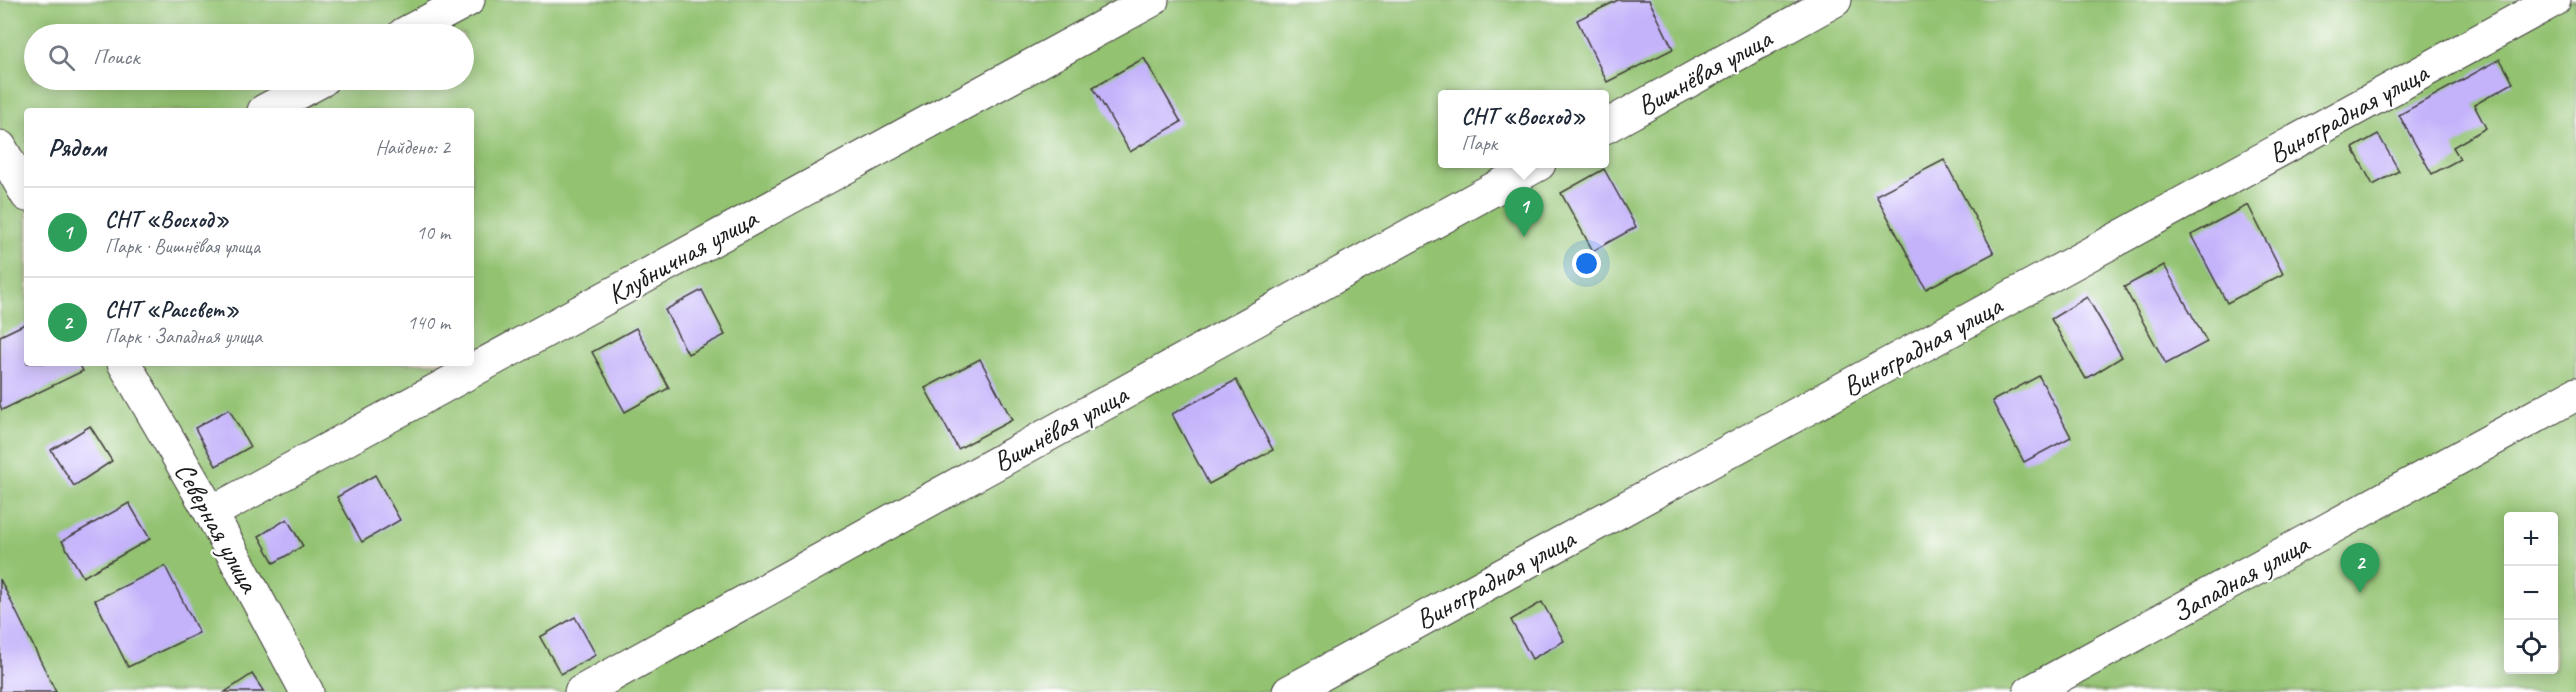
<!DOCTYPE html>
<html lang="ru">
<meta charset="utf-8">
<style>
body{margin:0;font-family:Caveat,sans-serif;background:#f6f6f7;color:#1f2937}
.controls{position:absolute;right:18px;bottom:18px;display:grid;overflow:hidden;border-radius:6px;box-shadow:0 3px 15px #0003}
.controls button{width:54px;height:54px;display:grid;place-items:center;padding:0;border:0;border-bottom:2px solid #e0e1e3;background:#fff;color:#1f2937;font:30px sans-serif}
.you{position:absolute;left:1587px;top:264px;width:21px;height:21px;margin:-15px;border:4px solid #fff;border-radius:50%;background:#1a73e8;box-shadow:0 0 0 9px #1a73e833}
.badge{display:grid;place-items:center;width:39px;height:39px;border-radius:50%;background:#1f6fb2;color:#fff;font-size:20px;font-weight:700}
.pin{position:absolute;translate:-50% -50px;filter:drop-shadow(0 2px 3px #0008)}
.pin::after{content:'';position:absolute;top:32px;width:21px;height:18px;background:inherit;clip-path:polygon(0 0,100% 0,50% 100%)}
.popup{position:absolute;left:1438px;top:90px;width:171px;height:78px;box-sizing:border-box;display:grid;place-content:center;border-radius:6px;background:#fff;filter:drop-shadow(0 2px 4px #0005);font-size:20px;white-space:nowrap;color:#747a83}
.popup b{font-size:22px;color:#1f2937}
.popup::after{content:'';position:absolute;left:50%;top:100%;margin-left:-12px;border:12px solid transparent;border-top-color:#fff}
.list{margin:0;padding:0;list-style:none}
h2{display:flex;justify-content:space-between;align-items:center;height:78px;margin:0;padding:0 24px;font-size:26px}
h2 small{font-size:20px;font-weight:400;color:#747a83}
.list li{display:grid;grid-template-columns:39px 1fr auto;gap:18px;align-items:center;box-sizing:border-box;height:90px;padding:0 24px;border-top:2px solid #e0e1e3}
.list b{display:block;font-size:22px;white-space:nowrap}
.list p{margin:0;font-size:20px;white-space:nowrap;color:#747a83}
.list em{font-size:20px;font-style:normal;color:#747a83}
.icon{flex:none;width:33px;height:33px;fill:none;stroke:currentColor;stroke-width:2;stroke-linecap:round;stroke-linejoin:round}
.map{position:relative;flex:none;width:2576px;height:692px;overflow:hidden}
.search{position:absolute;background:#fff;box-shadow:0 3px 15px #0003;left:24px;top:24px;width:450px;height:66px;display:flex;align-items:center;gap:15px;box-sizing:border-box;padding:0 21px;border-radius:33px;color:#747a83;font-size:22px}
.panel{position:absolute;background:#fff;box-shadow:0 3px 15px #0003;left:24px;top:108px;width:450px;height:258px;border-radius:6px}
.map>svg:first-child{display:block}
.green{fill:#93c271;stroke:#586f46;stroke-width:1.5;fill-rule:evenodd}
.building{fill:#c4b2fa}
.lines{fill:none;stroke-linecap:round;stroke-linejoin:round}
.minor-casing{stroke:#3d3a37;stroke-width:35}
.minor{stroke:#fff;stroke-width:33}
.labels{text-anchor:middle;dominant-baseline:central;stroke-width:4.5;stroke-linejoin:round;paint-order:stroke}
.street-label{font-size:28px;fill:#1c1c1c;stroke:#fff}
</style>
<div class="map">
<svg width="2576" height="692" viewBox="0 0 2576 692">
<rect width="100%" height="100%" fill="#fff"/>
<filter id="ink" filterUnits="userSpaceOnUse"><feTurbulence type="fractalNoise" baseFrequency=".0167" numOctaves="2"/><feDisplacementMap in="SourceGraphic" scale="12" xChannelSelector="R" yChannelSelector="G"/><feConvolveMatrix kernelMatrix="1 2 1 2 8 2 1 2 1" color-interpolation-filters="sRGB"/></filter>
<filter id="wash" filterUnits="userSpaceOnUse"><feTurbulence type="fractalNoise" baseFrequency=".008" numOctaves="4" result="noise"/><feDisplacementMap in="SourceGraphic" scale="24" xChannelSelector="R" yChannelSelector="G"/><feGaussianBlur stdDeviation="1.35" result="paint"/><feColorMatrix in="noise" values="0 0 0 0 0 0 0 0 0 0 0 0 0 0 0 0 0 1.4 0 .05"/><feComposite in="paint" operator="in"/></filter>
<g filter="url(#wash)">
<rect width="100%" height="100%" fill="#f6e7d1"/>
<!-- green -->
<path class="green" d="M0,0H2576V692H0ZM34,34H464V80H34ZM1443,94H1605V164H1443ZM27,111H471V363H27ZM2508,516H2554V670H2508Z"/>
<g id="blocks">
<!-- building -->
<g class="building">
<polygon points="1618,0 1649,0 1673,49 1607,82 1577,20"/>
<polygon points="1144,58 1181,122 1130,152 1093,87"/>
<polygon points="2500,59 2513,83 2474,105 2486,128 2453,147 2460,159 2432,174 2399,115"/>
<polygon points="2378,134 2399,171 2373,185 2353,148"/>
<polygon points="1944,160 1994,253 1926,289 1876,195"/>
<polygon points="1604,169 1636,227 1593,251 1561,193"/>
<polygon points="2248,205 2283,274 2227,303 2191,235"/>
<polygon points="2164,265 2207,342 2166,364 2124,287"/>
<polygon points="702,290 725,335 688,354 665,310"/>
<polygon points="2087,297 2122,357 2086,379 2051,319"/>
<polygon points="27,323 27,363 79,363 83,371 2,410 0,405 0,336"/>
<polygon points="636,328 669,388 625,412 592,352"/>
<polygon points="980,359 1012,420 958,449 925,388"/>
<polygon points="2039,376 2071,437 2024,462 1992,401"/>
<polygon points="1236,380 1273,450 1209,484 1172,414"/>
<polygon points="229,409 250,447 216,466 195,428"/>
<polygon points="90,426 112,461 74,486 51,450"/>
<polygon points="375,475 400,520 362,542 337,497"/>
<polygon points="129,503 150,539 83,577 62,541"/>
<polygon points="287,519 303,546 274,563 259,536"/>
<polygon points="165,566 199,633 128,667 95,600"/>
<polygon points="0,579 56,692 0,692"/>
<polygon points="1542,602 1564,641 1532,659 1511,620"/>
<polygon points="575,617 596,655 561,674 540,637"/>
<polygon points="252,674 264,692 225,692"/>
</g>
</g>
</g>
<g filter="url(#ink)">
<use href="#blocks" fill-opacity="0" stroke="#3d3a37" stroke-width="1.5"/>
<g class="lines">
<defs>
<g id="minor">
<polyline points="404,34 468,0"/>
<polyline points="264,111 322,80"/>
<polyline points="1605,127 1835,0"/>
<polyline points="0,147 27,195"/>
<polyline points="124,363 211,513 307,692"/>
<polyline points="211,513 1152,0"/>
<polyline points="581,692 1539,164"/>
<polyline points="1289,692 2554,0"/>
<polyline points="2030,692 2576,394"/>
</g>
</defs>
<!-- minor casing -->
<use href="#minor" class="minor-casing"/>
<!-- minor -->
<use href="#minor" class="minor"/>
</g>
</g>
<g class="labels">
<!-- street labels -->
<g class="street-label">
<text transform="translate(1704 72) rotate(-29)">Вишнёвая улица</text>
<text transform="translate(2348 113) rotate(-29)">Виноградная улица</text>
<text transform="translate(682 256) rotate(-29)">Клубничная улица</text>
<text transform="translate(1922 346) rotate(-29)">Виноградная улица</text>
<text transform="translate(1060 428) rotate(-29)">Вишнёвая улица</text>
<text transform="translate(217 527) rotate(61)">Северная улица</text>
<text transform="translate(2240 578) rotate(-29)">Западная улица</text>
<text transform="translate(1495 579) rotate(-29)">Виноградная улица</text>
</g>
</g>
</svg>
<div class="controls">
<button>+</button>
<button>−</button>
<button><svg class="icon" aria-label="locate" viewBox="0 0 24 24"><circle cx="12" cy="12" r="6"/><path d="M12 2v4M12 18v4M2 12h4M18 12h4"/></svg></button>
</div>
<div class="you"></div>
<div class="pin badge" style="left:1524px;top:237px;background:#2e9e5b">1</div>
<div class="popup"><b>СНТ «Восход»</b>Парк</div>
<div class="pin badge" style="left:2360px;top:593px;background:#2e9e5b">2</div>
<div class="search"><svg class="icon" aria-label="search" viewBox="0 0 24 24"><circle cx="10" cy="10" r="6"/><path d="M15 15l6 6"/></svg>Поиск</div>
<section class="panel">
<h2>Рядом<small>Найдено: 2</small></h2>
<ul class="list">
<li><span class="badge" style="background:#2e9e5b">1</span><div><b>СНТ «Восход»</b><p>Парк · Вишнёвая улица</p></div><em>10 m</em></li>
<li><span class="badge" style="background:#2e9e5b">2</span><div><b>СНТ «Рассвет»</b><p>Парк · Западная улица</p></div><em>140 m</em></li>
</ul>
</section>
</div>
